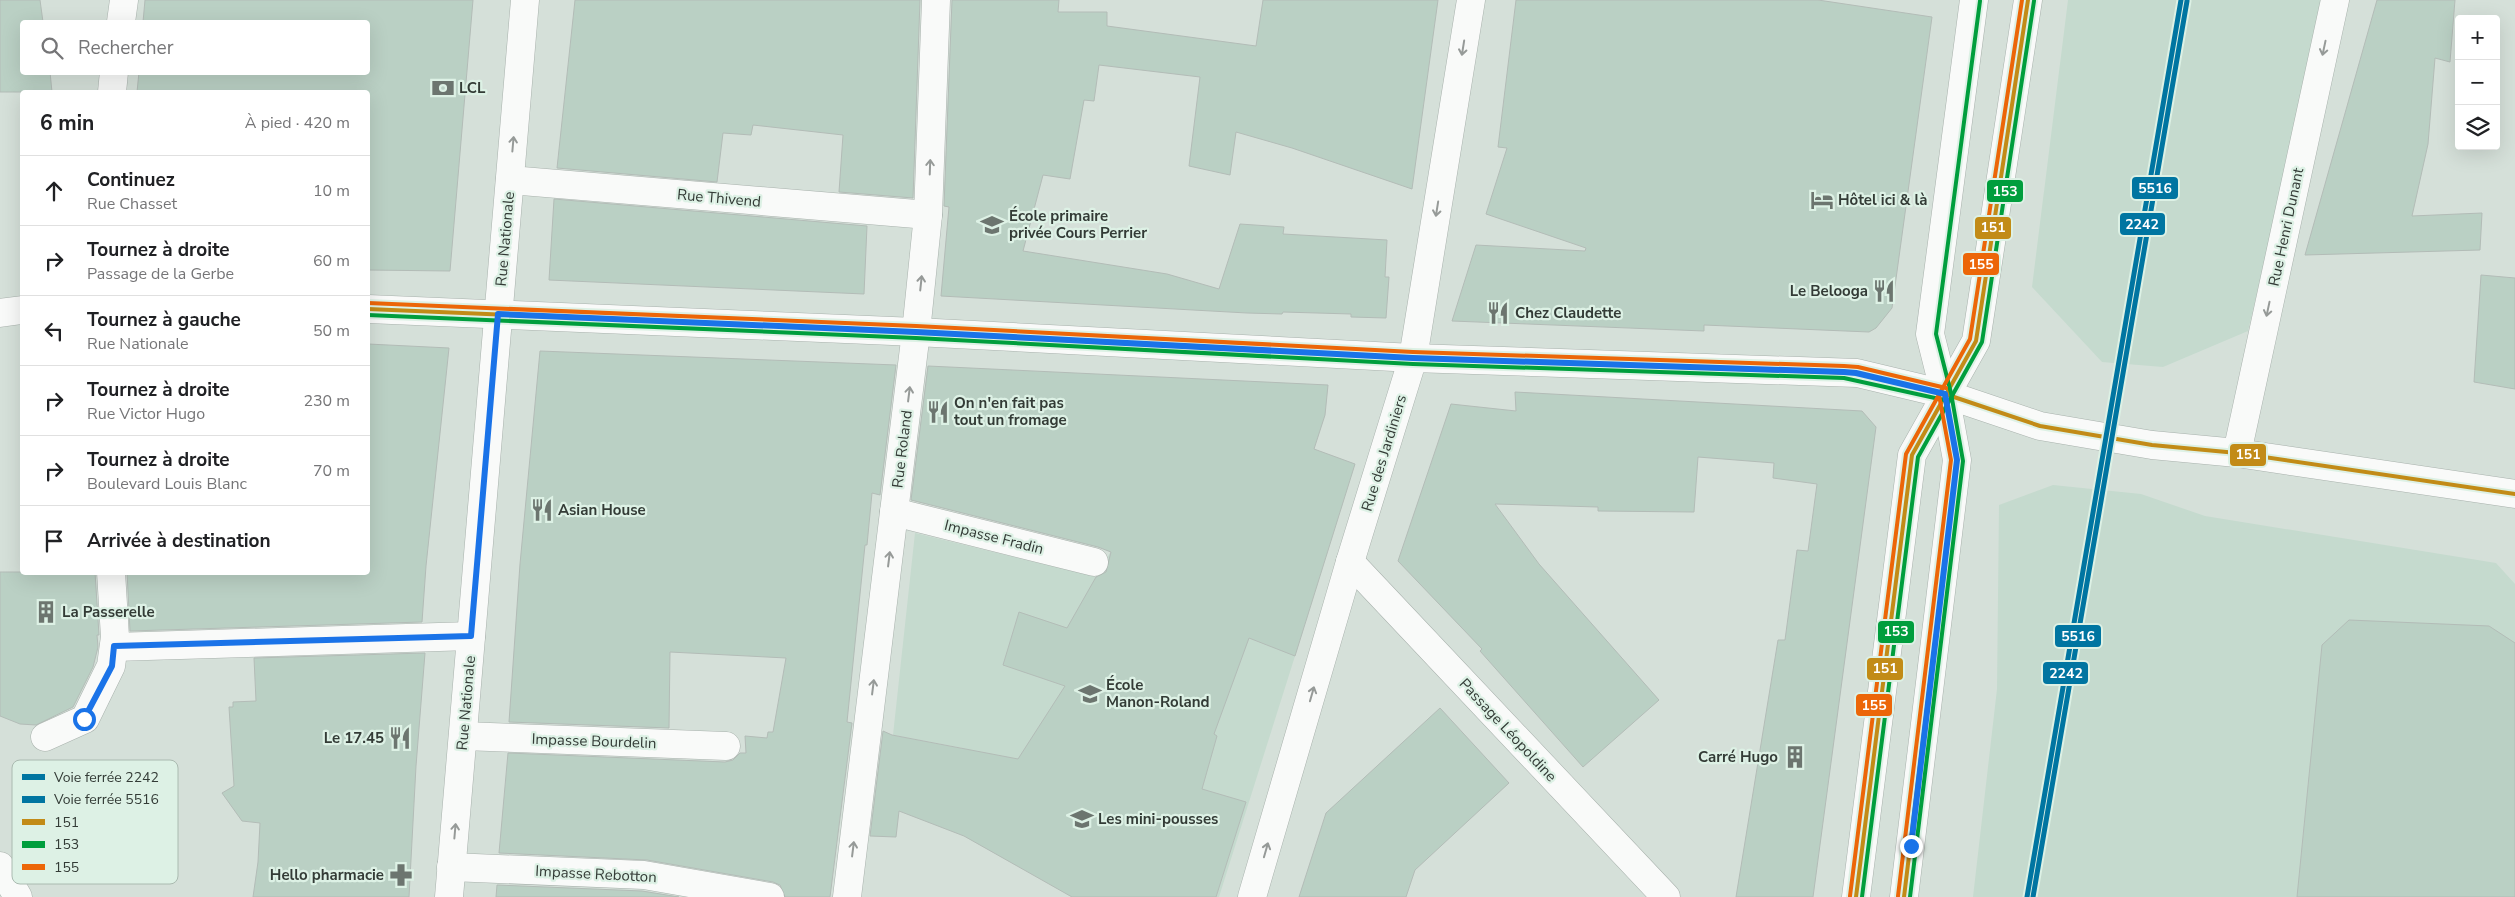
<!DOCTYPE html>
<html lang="fr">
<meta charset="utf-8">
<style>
body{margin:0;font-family:"Nunito Sans",sans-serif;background:#f6f6f6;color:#202124}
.controls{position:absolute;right:15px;top:15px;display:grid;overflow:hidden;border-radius:5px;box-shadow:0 5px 20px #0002}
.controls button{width:45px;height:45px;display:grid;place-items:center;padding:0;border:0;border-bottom:1px solid #e0e0e0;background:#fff;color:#202124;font:25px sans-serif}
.stop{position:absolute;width:15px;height:15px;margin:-11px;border:4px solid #1a73e8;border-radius:50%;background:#fff}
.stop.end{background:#1a73e8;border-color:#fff;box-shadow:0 1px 5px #0008}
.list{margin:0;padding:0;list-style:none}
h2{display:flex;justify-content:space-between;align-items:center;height:65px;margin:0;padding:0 20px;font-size:21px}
h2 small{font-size:16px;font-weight:400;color:#757577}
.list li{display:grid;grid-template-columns:32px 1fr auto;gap:15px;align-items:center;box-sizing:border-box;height:70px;padding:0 20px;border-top:1px solid #e0e0e0}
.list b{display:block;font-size:19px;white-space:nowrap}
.list p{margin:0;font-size:16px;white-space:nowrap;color:#757577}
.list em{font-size:16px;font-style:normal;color:#757577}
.icon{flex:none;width:28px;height:28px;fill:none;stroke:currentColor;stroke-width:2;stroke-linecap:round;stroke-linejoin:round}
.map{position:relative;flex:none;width:2515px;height:897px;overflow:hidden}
.search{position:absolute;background:#fff;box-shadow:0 5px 20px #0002;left:20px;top:20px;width:350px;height:55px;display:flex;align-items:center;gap:12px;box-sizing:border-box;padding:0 18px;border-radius:5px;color:#757577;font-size:19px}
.panel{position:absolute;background:#fff;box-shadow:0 5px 20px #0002;left:20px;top:90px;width:350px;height:485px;border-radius:5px}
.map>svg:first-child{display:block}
.built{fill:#c5dace}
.building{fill:#bad0c4;stroke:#b3bcb7}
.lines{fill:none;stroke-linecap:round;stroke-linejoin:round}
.minor-casing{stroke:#a8b1ac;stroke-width:29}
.major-casing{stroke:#a8b1ac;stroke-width:29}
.minor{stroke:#f9faf9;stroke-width:28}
.major{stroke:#f9faf9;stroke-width:28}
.bus-1-casing{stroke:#ddf1e5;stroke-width:8}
.bus-2-casing{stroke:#ddf1e5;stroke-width:8}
.bus-3-casing{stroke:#ddf1e5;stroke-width:8}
.bus-1{stroke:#c28b17;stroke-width:4}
.bus-2{stroke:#009e3d;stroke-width:4}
.bus-3{stroke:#ec6608;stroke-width:4}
.rail-1-casing{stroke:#ddf1e5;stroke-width:9}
.rail-2-casing{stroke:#ddf1e5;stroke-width:9}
.rail-1{stroke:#0075a1;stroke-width:5}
.rail-2{stroke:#0075a1;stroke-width:5}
.oneway{stroke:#969a98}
.route{stroke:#1a73e8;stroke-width:6}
.labels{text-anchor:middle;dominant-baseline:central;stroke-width:4.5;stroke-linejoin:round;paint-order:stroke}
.poi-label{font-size:15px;font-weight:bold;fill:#333b36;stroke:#ddf1e5;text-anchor:start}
.street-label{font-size:15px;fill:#333b36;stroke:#ddf1e5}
.key{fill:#ddf1e5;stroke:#aabab0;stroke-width:1}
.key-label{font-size:14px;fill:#333b36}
.line-badge{stroke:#ddf1e5;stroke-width:2}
.badge-label{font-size:14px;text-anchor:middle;font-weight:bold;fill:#fff}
</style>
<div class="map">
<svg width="2515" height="897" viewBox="0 0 2515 897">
<rect width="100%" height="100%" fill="#d5e0d9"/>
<!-- built -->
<g class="built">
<polygon points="2068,0 2325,0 2248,331 2163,367 2102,362 2032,287"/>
<polygon points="2053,485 2141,494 2205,516 2496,563 2515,584 2515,897 1973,897 1997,689 1999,505"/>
<polygon points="915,533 1096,577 1111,551 1295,656 1219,897 1072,897 964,836 1001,788 1014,764 962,748 893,735"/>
</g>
<!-- building -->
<g class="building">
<polygon points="0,0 40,0 43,22 22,22 22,72 50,72 52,92 0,92"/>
<polygon points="145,0 473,0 450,271 368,270 368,92 137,92 139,72 368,72 368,22 143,22"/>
<polygon points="575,0 920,0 913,198 839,192 843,135 753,125 751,135 723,133 717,182 557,168"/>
<polygon points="952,0 1059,0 1058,12 1107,12 1107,26 1256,46 1263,0 1438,0 1412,189 1292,148 1236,132 1230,175 1189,166 1200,77 1099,65 1094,101 1084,100 1070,179 1043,175 1023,251 1167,274 1219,289 1240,224 1284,227 1283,234 1387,240 1385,277 1389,277 1386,318 1351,317 1351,314 1283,312 1282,314 1247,313 941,296 949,207 944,206"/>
<polygon points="1516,0 1818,0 1932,17 1892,308 1876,328 1869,332 1704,325 1704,331 1452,321 1476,245 1585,251 1586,248 1486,214 1507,148 1498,147"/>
<polygon points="2377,0 2455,0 2450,62 2435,58 2428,144 2412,216 2482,213 2480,250 2305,255"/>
<polygon points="554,199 867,226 864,294 549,280"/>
<polygon points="2481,275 2515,278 2515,389 2474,382"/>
<polygon points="368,344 449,348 426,566 422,622 130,631 127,572 368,572"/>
<polygon points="540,351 896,365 880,495 872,493 867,545 865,545 847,722 852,723 830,897 785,897 780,885 773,882 647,860 499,853 508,753 725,762 733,760 740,753 746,753 745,736 767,738 768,732 773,732 786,658 670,652 669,728 509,722 520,564"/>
<polygon points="928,366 1328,385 1325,415 1314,449 1355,464 1295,656 1249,638 1214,734 1217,736 1202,789 1246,802 1216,897 1072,897 964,836 899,811 896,837 870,836 883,731 892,735 1018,759 1065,686 1003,665 1019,612 1067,628 1096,577 1106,572 1111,552 1098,547 911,500"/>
<polygon points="1515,392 1862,411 1876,427 1813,897 1736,897 1778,640 1785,640 1797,550 1808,551 1817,484 1773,478 1774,463 1698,457 1694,512 1598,511 1598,507 1495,504 1539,564 1659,700 1583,767 1480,651 1482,649 1398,561 1451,404 1516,411"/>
<polygon points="0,572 95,572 99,635 97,635 98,647 93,667 73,707 36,725 20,724 0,716"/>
<polygon points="2349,620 2489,626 2515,643 2515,897 2297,897 2322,645"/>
<polygon points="425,653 416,766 409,897 253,897 258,862 260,823 242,821 222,793 234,786 229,707 233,707 233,702 256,701 254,658"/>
<polygon points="1440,708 1509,783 1415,870 1406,897 1299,897 1326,813"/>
<polygon points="497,885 642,891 679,897 496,897"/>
</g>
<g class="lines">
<defs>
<g id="minor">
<polyline points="121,22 124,0"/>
<polyline points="112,92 114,72"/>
<polyline points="510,180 928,215"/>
<polyline points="368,309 916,332 1413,358 1857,373 1945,394 2040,426 2152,445 2237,453 2515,494"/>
<polyline points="0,313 22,310"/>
<polyline points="2237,453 2335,0"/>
<polyline points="894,512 1094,562"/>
<polyline points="1350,562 1666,897"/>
<polyline points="114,647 471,636"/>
<polyline points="463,736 726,746"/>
<polyline points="45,737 85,719 111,666 115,637 111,572"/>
<polyline points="0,866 18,897"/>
<polyline points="451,867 644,875 770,897"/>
<polyline points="847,897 916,332 928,215 936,0"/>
<polyline points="1252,897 1350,562 1413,358 1471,0"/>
<polyline points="1856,897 1912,455 1976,341 2028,0"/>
<polyline points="1904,897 1957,460 1945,394 1930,334 1974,0"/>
</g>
<polyline id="major" points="449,897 525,0"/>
</defs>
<!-- minor casing -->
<use href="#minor" class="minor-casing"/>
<!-- major casing -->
<use href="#major" class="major-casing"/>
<!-- minor -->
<use href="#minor" class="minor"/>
<!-- major -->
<use href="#major" class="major"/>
<defs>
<g id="bus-1">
<polyline points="368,309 916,332 1413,358 1857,373 1945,394 2040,426 2152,445 2237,453 2515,494"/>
<polyline points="1856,897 1912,455 1976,341 2028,0"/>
<polyline points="1904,897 1957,460 1945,394"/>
</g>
<g id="bus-2">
<polyline points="368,315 916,338 1413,364 1844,378 1944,400"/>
<polyline points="1862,897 1918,457 1982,342 2034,1"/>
<polyline points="1910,897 1963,461 1951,393 1936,334 1980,1"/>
</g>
<g id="bus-3">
<polyline points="368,303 916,326 1413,352 1844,366 1858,367 1946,388"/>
<polyline points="1850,896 1906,454 1970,339 2022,0"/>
<polyline points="1898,896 1951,460 1939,395"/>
</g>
</defs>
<!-- bus-1 casing -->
<use href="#bus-1" class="bus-1-casing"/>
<!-- bus-2 casing -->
<use href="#bus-2" class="bus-2-casing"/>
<!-- bus-3 casing -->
<use href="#bus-3" class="bus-3-casing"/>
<!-- bus-1 -->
<use href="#bus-1" class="bus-1"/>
<!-- bus-2 -->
<use href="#bus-2" class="bus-2"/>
<!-- bus-3 -->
<use href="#bus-3" class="bus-3"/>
<defs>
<polyline id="rail-1" points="2027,897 2181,0"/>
<polyline id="rail-2" points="2033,897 2187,1"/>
</defs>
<!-- rail-1 casing -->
<use href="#rail-1" class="rail-1-casing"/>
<!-- rail-2 casing -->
<use href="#rail-2" class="rail-2-casing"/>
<!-- rail-1 -->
<use href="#rail-1" class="rail-1"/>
<!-- rail-2 -->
<use href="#rail-2" class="rail-2"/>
</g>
<!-- one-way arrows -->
<defs><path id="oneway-shaft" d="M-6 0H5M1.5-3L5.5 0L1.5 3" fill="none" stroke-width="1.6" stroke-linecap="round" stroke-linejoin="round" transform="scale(1.25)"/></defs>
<g class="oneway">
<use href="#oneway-shaft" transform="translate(1463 48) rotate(99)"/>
<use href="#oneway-shaft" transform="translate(2324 48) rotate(102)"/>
<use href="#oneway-shaft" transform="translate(513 144) rotate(-85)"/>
<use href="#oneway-shaft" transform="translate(930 167) rotate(-88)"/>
<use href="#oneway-shaft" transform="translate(1437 209) rotate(99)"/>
<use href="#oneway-shaft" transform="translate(921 283) rotate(-84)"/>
<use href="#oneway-shaft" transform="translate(2268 309) rotate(102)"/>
<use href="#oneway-shaft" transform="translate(909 394) rotate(-83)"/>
<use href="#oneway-shaft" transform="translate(889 559) rotate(-83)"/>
<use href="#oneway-shaft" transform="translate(873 687) rotate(-83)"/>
<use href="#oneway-shaft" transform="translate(1312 694) rotate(-74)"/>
<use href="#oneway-shaft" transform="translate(455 831) rotate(-85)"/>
<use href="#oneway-shaft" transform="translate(853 849) rotate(-83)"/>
<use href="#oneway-shaft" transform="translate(1266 850) rotate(-74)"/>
</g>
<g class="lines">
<!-- route -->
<polyline class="route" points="84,719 112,666 114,646 471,636 498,314 916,332 1413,358 1844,372 1856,373 1945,394 1957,460 1911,846"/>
</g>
<!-- icons -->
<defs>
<symbol id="bank-bare" viewBox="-9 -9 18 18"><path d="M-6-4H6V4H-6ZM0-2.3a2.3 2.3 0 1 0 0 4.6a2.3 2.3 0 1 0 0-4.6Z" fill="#6c756f" stroke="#ddf1e5" stroke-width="2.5" paint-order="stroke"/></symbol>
<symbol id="hotel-bare" viewBox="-9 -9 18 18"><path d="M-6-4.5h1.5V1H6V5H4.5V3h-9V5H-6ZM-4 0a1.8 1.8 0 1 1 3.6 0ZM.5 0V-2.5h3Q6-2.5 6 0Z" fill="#6c756f" stroke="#ddf1e5" stroke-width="2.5" paint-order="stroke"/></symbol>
<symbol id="school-bare" viewBox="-9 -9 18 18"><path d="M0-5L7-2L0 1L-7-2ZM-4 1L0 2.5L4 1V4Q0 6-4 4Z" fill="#6c756f" stroke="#ddf1e5" stroke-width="2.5" paint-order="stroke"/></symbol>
<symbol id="restaurant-bare" viewBox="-9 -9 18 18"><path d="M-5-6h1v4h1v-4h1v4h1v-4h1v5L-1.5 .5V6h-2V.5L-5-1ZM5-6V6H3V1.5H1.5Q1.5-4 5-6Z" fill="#6c756f" stroke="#ddf1e5" stroke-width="2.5" paint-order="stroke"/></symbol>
<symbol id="building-bare" viewBox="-9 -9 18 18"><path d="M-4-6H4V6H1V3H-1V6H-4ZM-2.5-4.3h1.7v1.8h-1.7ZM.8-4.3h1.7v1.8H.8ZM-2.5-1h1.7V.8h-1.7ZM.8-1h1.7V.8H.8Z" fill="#6c756f" stroke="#ddf1e5" stroke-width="2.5" paint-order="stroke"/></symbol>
<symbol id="pharmacy-bare" viewBox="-9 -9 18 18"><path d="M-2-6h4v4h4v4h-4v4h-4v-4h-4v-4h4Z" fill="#6c756f" stroke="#ddf1e5" stroke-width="2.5" paint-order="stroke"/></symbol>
</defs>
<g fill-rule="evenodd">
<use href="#bank-bare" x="427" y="72" width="32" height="32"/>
<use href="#hotel-bare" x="1806" y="184" width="32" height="32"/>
<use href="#school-bare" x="976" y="209" width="32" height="32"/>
<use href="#restaurant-bare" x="1868" y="275" width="32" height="32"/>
<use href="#restaurant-bare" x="1482" y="297" width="32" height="32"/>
<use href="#restaurant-bare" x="922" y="396" width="32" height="32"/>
<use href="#restaurant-bare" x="526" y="494" width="32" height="32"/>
<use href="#building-bare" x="30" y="596" width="32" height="32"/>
<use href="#school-bare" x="1074" y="678" width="32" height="32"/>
<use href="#restaurant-bare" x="384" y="722" width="32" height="32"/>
<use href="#building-bare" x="1779" y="741" width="32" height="32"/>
<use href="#school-bare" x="1066" y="803" width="32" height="32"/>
<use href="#pharmacy-bare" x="385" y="859" width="32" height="32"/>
</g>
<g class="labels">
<!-- poi labels -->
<g class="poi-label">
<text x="459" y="88">LCL</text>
<text x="1838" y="200">Hôtel ici &amp; là</text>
<text x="1009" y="216">École primaire<tspan x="1009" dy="17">privée Cours Perrier</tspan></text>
<text x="1868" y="291" text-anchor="end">Le Belooga</text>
<text x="1515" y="313">Chez Claudette</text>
<text x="954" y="403">On n'en fait pas<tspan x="954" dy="17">tout un fromage</tspan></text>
<text x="558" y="510">Asian House</text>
<text x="62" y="612">La Passerelle</text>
<text x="1106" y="685">École<tspan x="1106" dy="17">Manon-Roland</tspan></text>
<text x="384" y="738" text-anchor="end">Le 17.45</text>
<text x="1778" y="757" text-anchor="end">Carré Hugo</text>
<text x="1098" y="819">Les mini-pousses</text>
<text x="384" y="875" text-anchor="end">Hello pharmacie</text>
</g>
<!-- street labels -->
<g class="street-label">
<text transform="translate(719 198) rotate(5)">Rue Thivend</text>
<text transform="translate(2286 227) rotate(-78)">Rue Henri Dunant</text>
<text transform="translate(505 239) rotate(-85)">Rue Nationale</text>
<text transform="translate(902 449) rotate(-83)">Rue Roland</text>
<text transform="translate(1384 453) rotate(-73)">Rue des Jardiniers</text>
<text transform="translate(994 537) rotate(14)">Impasse Fradin</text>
<text transform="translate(466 703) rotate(-85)">Rue Nationale</text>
<text transform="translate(1508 730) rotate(47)">Passage Léopoldine</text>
<text transform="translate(594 741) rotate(2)">Impasse Bourdelin</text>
<text transform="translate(596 874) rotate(3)">Impasse Rebotton</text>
</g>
</g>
<!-- legend -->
<rect x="12" y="760" width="166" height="124" rx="8" class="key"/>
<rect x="22" y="774" width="23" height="6" fill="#0075a1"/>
<rect x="22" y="796" width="23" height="7" fill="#0075a1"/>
<rect x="22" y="819" width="23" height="6" fill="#c28b17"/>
<rect x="22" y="841" width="23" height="7" fill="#009e3d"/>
<rect x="22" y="864" width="23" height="6" fill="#ec6608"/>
<g class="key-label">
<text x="54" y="782">Voie ferrée 2242</text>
<text x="54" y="804">Voie ferrée 5516</text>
<text x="54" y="827">151</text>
<text x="54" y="849">153</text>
<text x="54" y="872">155</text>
</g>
<g class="line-badge">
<rect x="2131" y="176" width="48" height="24" rx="5" fill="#0075a1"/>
<rect x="1986" y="179" width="38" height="24" rx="5" fill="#009e3d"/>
<rect x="2119" y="212" width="47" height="24" rx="5" fill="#0075a1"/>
<rect x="1974" y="216" width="38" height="24" rx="5" fill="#c28b17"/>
<rect x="1962" y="252" width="38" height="24" rx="5" fill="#ec6608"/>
<rect x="2229" y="443" width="38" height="24" rx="5" fill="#c28b17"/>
<rect x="1877" y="620" width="38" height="24" rx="5" fill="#009e3d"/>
<rect x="2054" y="624" width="48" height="24" rx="5" fill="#0075a1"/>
<rect x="1866" y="657" width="38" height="24" rx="5" fill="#c28b17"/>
<rect x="2042" y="661" width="47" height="24" rx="5" fill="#0075a1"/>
<rect x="1855" y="693" width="38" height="24" rx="5" fill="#ec6608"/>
</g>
<g class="badge-label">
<text x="2155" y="193">5516</text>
<text x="2005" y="196">153</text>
<text x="2142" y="229">2242</text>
<text x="1993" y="232">151</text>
<text x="1981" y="269">155</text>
<text x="2248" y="459">151</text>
<text x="1896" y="636">153</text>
<text x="2078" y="641">5516</text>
<text x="1885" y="673">151</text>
<text x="2066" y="678">2242</text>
<text x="1874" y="710">155</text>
</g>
</svg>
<div class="controls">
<button>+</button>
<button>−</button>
<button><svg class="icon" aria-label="layers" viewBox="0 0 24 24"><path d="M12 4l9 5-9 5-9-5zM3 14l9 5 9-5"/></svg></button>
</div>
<div class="stop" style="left:84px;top:719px"></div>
<div class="stop end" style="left:1911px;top:846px"></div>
<div class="search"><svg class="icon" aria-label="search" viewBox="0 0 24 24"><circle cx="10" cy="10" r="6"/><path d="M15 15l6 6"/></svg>Rechercher</div>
<section class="panel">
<h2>6 min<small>À pied · 420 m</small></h2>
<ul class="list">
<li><svg class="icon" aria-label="ahead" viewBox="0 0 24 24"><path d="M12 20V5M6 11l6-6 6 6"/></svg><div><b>Continuez</b><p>Rue Chasset</p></div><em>10 m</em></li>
<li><svg class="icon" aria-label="right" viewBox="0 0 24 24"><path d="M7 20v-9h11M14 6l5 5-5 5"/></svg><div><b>Tournez à droite</b><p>Passage de la Gerbe</p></div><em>60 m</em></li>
<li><svg class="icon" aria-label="left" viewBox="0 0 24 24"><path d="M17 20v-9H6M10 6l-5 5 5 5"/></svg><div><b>Tournez à gauche</b><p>Rue Nationale</p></div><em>50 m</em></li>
<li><svg class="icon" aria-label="right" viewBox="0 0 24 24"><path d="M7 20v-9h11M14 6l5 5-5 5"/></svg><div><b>Tournez à droite</b><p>Rue Victor Hugo</p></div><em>230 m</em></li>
<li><svg class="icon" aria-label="right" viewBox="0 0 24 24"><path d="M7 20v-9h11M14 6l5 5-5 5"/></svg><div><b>Tournez à droite</b><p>Boulevard Louis Blanc</p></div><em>70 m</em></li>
<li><svg class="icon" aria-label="arrive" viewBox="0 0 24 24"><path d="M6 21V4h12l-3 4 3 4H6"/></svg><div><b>Arrivée à destination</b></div></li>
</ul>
</section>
</div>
